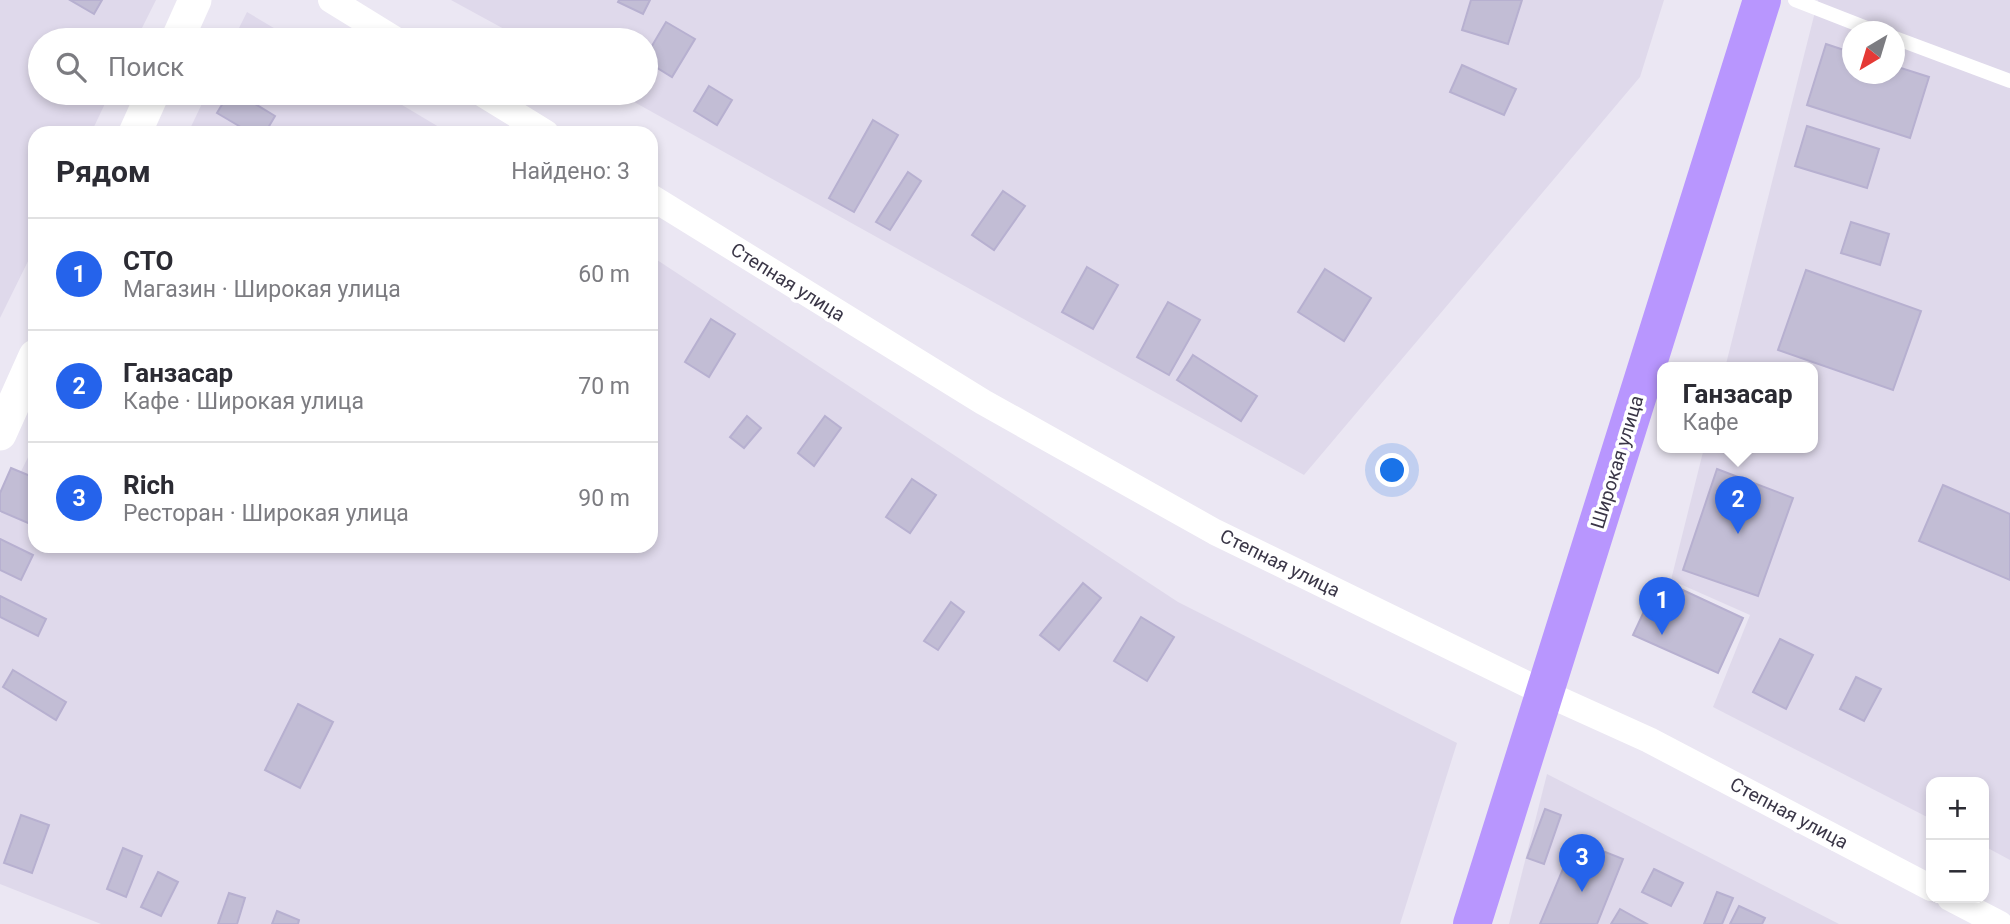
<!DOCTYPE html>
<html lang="ru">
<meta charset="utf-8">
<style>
body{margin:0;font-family:Roboto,sans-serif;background:#f7f7f7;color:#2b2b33}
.controls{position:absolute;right:21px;bottom:21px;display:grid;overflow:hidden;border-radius:14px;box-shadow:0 4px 10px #0003}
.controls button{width:63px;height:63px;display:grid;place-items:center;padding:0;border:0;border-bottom:2px solid #e1e1e2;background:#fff;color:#2b2b33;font:35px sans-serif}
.compass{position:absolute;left:1842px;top:21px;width:63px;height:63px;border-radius:50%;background:#fff;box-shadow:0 4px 10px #0003;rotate:218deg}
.you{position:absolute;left:1393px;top:471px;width:24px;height:24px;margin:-18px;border:5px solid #fff;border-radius:50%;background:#1a73e8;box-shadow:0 0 0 10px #1a73e833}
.badge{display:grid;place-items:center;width:46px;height:46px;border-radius:50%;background:#2563eb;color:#fff;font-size:23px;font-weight:700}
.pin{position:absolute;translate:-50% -58px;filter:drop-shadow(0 2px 4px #0008)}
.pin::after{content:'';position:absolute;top:37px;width:24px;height:21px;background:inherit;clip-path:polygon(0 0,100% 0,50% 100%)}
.popup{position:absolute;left:1657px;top:362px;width:161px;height:91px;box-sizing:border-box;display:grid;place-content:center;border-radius:14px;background:#fff;filter:drop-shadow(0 2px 5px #0005);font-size:23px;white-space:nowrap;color:#7c7c81}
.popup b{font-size:26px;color:#2b2b33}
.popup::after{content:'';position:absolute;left:50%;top:100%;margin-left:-14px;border:14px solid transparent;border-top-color:#fff}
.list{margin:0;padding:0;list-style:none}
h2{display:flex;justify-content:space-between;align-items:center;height:91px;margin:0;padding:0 28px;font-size:30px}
h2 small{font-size:23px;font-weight:400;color:#7c7c81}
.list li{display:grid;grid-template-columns:46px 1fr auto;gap:21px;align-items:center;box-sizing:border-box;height:112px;padding:0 28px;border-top:2px solid #e1e1e2}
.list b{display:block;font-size:26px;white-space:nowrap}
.list p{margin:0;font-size:23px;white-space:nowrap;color:#7c7c81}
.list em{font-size:23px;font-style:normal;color:#7c7c81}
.icon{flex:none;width:38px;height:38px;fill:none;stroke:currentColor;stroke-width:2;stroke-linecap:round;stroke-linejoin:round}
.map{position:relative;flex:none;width:2010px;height:924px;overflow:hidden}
.search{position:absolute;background:#fff;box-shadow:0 4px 10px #0003;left:28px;top:28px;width:630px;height:77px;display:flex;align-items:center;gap:18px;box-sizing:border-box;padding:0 24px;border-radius:38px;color:#7c7c81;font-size:26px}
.panel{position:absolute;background:#fff;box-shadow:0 4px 10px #0003;left:28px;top:126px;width:630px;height:427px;border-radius:21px}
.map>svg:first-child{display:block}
.residential{fill:#dfd9eb;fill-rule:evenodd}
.building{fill:#c2bdd5;stroke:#b7b0d0;stroke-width:2}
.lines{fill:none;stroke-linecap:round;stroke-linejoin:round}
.service{stroke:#fff;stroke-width:14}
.minor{stroke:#fff;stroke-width:26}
.tertiary{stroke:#fff;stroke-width:33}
.primary{stroke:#b896fe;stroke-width:38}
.labels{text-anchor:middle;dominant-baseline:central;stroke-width:7;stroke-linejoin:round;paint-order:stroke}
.street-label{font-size:19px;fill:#3a3647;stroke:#fff}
</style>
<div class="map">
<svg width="2010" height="924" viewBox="0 0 2010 924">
<rect width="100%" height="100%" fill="#ebe7f3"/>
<!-- residential -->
<g class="residential">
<polygon points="0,0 156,0 136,40 40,40 40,93 110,93 91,133 35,133 35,247 0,318"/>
<polygon points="451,0 1664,0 1640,77 1304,475 618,93 646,93 646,40 524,40"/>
<path d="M1818,0H2010V860L1984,846V782H1931V819L1713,707L1750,615L1671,580L1704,448H1813V368H1725ZM1853,32H1895V74H1853Z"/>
<polygon points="247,12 294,40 233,40"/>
<polygon points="207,93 382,93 449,133 188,133"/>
<polygon points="651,256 1178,602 1457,743 1400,924 101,924 0,884 0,514 35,443 35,546 651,546"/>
<polygon points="1547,774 1839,924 1509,924"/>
</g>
<!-- building -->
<g class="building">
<polygon points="70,0 102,0 94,14"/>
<polygon points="619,0 650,0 643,14 618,2"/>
<polygon points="1471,0 1522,0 1508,44 1462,30"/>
<polygon points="666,22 695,39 672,77 646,61 646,56"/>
<polygon points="1826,44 1853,53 1853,74 1895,74 1895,66 1929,77 1910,138 1807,105"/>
<polygon points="1462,65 1516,89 1504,115 1450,92"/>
<polygon points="709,86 732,100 717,125 694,111"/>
<polygon points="229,93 237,93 275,116 265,133 251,133 217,113"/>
<polygon points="873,120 898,135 854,212 829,198"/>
<polygon points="1807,126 1879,149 1867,188 1795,166"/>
<polygon points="908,172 921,181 890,230 876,222"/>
<polygon points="1003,191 1025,206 994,250 972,235"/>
<polygon points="1851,222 1889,234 1880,265 1841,253"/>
<polygon points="1087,267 1118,285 1093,329 1062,312"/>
<polygon points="1325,269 1371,298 1344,341 1298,312"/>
<polygon points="1806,270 1921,311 1893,390 1778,350"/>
<polygon points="1168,302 1200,320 1169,375 1137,357"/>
<polygon points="711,319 735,334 709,377 685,362"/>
<polygon points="1193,355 1257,396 1241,421 1177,380"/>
<polygon points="747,416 761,428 744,448 730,437"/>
<polygon points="825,416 841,428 814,466 798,453"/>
<polygon points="11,468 35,478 35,526 0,511 0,493"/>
<polygon points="1717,469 1793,498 1758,596 1683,570"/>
<polygon points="912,479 936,495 910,533 886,517"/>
<polygon points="1943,485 2010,514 2010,580 1919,541"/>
<polygon points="0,539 33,555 21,580 0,570"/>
<polygon points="1659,579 1743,618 1718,673 1633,635"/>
<polygon points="1083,583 1101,598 1059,650 1040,635"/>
<polygon points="0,596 46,619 38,636 0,617"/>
<polygon points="951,602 964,612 938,650 924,641"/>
<polygon points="1141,617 1174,637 1147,681 1114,661"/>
<polygon points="1780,639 1813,655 1786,709 1753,692"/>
<polygon points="13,670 66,702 56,720 3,687"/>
<polygon points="1856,677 1881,689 1864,721 1840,709"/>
<polygon points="298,704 333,722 300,788 265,770"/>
<polygon points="1545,809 1561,815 1544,864 1527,858"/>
<polygon points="21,815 49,825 32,873 4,863"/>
<polygon points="1575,840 1623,859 1597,924 1540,924"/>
<polygon points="123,848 142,856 126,897 107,889"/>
<polygon points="1654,869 1683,883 1671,906 1642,892"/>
<polygon points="158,872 178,882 161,916 141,907"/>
<polygon points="1717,892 1733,898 1722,924 1704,924"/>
<polygon points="229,893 245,898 237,924 218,924"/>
<polygon points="1739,906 1765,918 1762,924 1730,924"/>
<polygon points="1620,909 1647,924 1611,924"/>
<polygon points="277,911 299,920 298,924 272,924"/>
</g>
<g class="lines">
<!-- service -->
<g class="service">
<polyline points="1795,0 1877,32"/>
<polyline points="1895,38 2010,81"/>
</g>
<!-- minor -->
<g class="minor">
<polyline points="331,0 396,40"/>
<polyline points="481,93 546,133"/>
<polyline points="651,197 983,402 1215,532 1545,693 1649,740 1931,888"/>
<polyline points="1950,898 2000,924"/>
</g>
<!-- tertiary -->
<g class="tertiary">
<polyline points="177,40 195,0"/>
<polyline points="135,133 153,93"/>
<polyline points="0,434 35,356"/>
</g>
<!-- primary -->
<polyline class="primary" points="1472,924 1762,0"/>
</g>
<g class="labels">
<!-- street labels -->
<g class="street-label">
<text transform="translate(788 282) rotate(32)">Степная улица</text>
<text transform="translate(1617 462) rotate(-73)">Широкая улица</text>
<text transform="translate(1280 563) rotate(26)">Степная улица</text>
<text transform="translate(1789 813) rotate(28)">Степная улица</text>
</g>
</g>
</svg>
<div class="controls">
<button>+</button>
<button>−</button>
</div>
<svg class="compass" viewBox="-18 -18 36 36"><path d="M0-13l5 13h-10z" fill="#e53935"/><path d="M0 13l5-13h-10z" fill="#7c7c81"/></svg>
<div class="you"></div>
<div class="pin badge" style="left:1662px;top:635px">1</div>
<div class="pin badge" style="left:1738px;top:534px">2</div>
<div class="popup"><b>Ганзасар</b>Кафе</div>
<div class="pin badge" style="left:1582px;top:892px">3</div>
<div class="search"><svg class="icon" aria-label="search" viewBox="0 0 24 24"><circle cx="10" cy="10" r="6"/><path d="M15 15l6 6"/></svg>Поиск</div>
<section class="panel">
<h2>Рядом<small>Найдено: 3</small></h2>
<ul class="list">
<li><span class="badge">1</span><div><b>СТО</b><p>Магазин · Широкая улица</p></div><em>60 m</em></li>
<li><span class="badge">2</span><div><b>Ганзасар</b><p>Кафе · Широкая улица</p></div><em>70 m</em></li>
<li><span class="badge">3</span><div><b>Rich</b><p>Ресторан · Широкая улица</p></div><em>90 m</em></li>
</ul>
</section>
</div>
